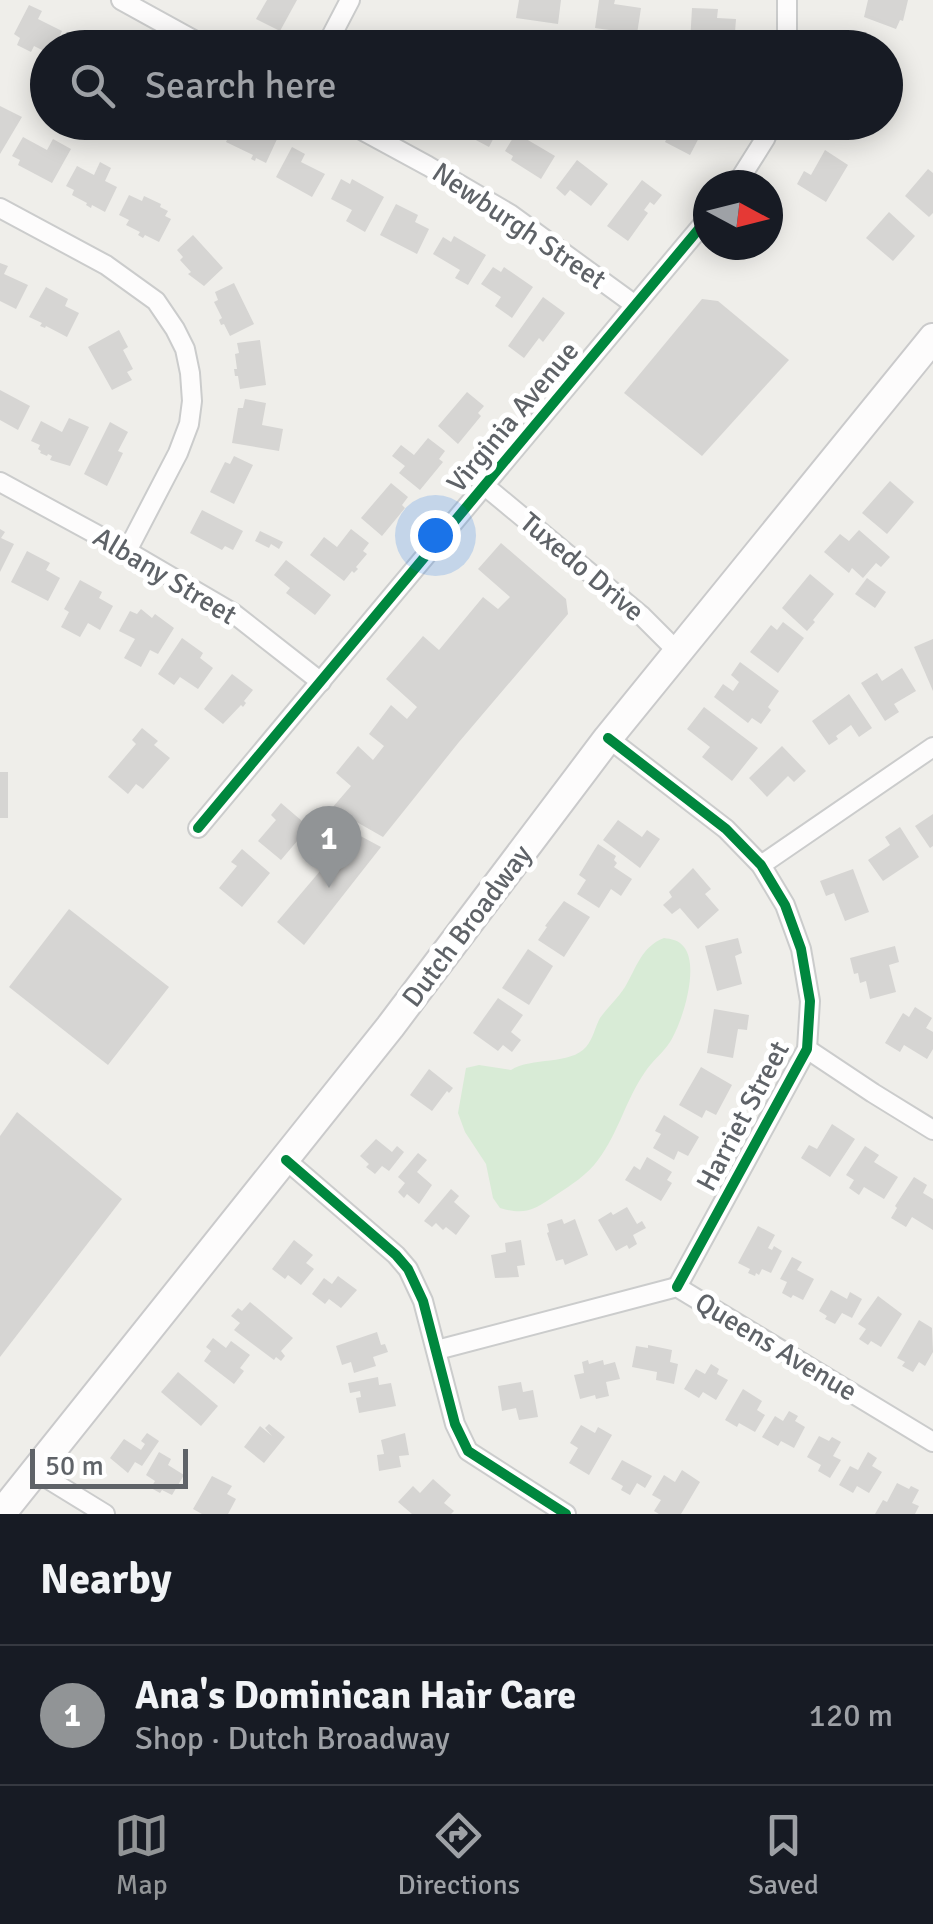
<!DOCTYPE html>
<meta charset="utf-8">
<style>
body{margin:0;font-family:Signika,sans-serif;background:#20242c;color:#f1f3f6}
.compass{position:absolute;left:693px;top:170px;width:90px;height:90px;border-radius:50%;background:#171b24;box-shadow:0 5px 25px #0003;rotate:97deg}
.scale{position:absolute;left:30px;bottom:25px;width:158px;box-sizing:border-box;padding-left:10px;border:5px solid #5f6368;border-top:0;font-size:28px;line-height:35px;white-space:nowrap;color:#5f6368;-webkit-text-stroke:8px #fff;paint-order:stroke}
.you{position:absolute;left:435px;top:535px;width:35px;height:35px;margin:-25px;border:8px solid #fff;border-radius:50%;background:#1a73e8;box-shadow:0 0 0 15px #1a73e833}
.badge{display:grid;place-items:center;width:65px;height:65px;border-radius:50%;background:#919496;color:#fff;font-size:32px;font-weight:700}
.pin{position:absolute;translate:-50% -82px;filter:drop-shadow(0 2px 5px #0008)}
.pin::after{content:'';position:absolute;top:52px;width:35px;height:30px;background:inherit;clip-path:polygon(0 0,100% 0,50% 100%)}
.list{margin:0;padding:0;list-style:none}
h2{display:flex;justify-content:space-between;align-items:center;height:130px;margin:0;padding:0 40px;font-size:42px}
h2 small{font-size:32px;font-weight:400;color:#9ea1a6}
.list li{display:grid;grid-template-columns:65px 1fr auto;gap:30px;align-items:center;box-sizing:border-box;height:140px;padding:0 40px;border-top:2px solid #363941}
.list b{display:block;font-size:38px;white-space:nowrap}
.list p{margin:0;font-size:32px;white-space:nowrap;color:#9ea1a6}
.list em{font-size:32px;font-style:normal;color:#9ea1a6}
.icon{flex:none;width:55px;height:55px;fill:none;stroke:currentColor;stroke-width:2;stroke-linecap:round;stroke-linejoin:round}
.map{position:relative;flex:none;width:933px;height:1514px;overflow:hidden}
.search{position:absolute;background:#171b24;box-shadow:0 5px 25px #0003;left:30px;right:30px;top:30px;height:110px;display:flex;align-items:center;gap:25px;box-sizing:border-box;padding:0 35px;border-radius:55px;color:#9ea1a6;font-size:38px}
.sheet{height:270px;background:#171b24}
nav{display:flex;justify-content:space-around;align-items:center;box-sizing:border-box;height:140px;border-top:2px solid #363941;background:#171b24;font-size:28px;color:#9ea1a6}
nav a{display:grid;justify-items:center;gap:5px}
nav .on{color:#919496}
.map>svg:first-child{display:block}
.green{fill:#d8ebd6}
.building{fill:#d6d5d3}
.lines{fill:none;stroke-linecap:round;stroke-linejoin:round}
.minor-casing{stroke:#cbcccc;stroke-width:22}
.secondary-casing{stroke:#cacacb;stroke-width:32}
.minor{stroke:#fdfcfc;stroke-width:18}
.secondary{stroke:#fdfcfc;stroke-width:28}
.cycleway-casing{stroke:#fff;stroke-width:16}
.cycleway{stroke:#00873e;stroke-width:10}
.labels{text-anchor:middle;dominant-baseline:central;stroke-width:10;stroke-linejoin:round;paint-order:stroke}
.street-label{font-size:28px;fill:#5f6368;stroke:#fff}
</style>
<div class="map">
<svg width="933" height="1514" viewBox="0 0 933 1514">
<rect width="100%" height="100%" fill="#efeeea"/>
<!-- green -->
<path class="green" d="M664,938C671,939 679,940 684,947C700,967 682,1023 670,1042C663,1053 652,1061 645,1072C626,1099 618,1134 598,1160C587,1175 571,1185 556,1195C535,1209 526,1216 500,1208L493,1198L486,1164L465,1132L458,1113L466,1068L479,1065L511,1070C531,1057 571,1065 586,1047C593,1039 595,1027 600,1018C608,1007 618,998 625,987C637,967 641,947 664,938Z"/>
<!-- building -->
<g class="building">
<polygon points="267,0 297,0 280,31 256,19"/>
<polygon points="519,0 561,0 558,24 516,18"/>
<polygon points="599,0 615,0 614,4 641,8 637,34 595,28"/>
<polygon points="868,0 908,0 903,21 900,20 896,29 864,17"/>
<polygon points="29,5 42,11 38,19 62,31 54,48 48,48 48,53 34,46 31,52 17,45 20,38 14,34"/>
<polygon points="692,8 718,9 717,18 736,19 734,46 718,45 718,48 711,48 711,45 690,43"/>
<polygon points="0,106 22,117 0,154"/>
<polygon points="246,122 262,130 263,128 267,130 266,132 278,137 266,163 256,158 255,161 251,159 253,155 226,142 235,123 244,128"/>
<polygon points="461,122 502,122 489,147 457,130"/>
<polygon points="675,122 714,122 710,131 704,128 690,155 665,142"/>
<polygon points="516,133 555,156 541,179 511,160 513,156 505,151"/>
<polygon points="23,137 47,150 53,139 71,149 52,183 18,165 20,160 12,156"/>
<polygon points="292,147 305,154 301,162 325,174 312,197 276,177"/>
<polygon points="825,150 848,165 826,202 797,184 804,171 811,175"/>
<polygon points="577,160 608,184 591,206 570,190 565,196 556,188"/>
<polygon points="100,162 111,168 105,181 117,187 105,212 92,205 91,208 86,205 87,203 72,195 74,190 66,186 77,166 94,175"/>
<polygon points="928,169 933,173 933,213 929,217 905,196"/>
<polygon points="341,179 350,184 352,179 384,197 365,232 346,221 352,210 331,199"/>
<polygon points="642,180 662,195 654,205 650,202 644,210 648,213 628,241 607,226"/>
<polygon points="129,195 142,201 144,196 161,204 160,207 168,211 165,216 171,219 159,242 145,235 143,238 138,235 140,232 126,225 129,220 119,215"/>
<polygon points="396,204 418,215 415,222 429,229 417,254 380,235"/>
<polygon points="889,212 915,236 893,261 866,238"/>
<polygon points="193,235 223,268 204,286 188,274 191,272 180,260 183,257 177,250"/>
<polygon points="454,236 486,255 468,285 455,278 460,270 433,254 443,237 451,242"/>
<polygon points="0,263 8,266 4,274 28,285 16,309 0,301"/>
<polygon points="493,267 501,272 504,267 533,287 512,318 495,306 501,297 481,284"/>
<polygon points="234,283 254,324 230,336 224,324 221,325 219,320 222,318 214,302 218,300 215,292"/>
<polygon points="46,287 68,299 65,306 79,313 67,337 46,326 45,328 40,326 42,323 29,317"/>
<polygon points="543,297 565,313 543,342 539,338 524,358 508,346"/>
<polygon points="702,299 718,301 789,360 702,456 624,393"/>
<polygon points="119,330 128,347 123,350 133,369 127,372 132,380 112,390 88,347"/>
<polygon points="260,340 266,385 240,389 238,376 235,376 234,369 237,369 235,354 239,353 237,343"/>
<polygon points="0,390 30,406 18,430 0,420"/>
<polygon points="467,392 484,406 478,413 481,416 458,444 438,426"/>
<polygon points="245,399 266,403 262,425 283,429 279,451 232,443 238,408 243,408"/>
<polygon points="69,418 89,427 70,466 50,460 52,456 48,454 47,456 40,453 41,451 38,449 40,445 31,441 41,421 62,432"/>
<polygon points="110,422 128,432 118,451 123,453 107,486 84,474"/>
<polygon points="428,438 445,451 439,459 443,462 420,490 399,473 405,466 392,456 401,445 414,455"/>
<polygon points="234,456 253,465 234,504 210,492 225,462 230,464"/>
<polygon points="890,481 914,502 887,534 862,513"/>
<polygon points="391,483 408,497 402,505 405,508 382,536 361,518"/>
<polygon points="202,510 243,531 233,550 225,546 222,550 190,533"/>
<polygon points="0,529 5,532 1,538 14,544 0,572"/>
<polygon points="351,529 369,543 363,551 367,554 356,567 358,569 354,573 352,571 344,581 310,555 324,537 337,547"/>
<polygon points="859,530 890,557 881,567 876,563 863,578 852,568 849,573 824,552 840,534 849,541"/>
<polygon points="260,531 283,542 279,549 271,544 269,548 255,541"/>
<polygon points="501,543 566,599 568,614 459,742 383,837 332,808 351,786 336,773 358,746 373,760 384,746 369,734 391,705 407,719 417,707 386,679 423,636 439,650 483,597 498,609 510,597 478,569"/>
<polygon points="27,551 50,563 46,570 60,578 48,601 11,582"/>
<polygon points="286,560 331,595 315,615 286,593 290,588 274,575"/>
<polygon points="810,574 834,594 813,620 815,622 807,631 782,608"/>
<polygon points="867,578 886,592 875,608 855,594"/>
<polygon points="80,580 102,592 99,598 113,606 100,630 88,623 80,637 61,627 69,612 64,609"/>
<polygon points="141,609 152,618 155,614 174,628 158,654 150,650 141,667 124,658 135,639 119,631 130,611 137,614"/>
<polygon points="783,622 804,638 778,673 750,652 771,625 777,630"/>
<polygon points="182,638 203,653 200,658 213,668 198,689 180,677 174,685 158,674"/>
<polygon points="933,639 933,691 914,647"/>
<polygon points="740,662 779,691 768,707 771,710 761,724 752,718 748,723 714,697 723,684 733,691 739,682 731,675"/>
<polygon points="902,668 916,691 894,704 899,712 885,721 861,683 877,673 882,681"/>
<polygon points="232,674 253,690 244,701 246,703 243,707 241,705 223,724 204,709"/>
<polygon points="849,694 872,728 859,737 851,725 836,736 838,739 829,745 812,721"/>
<polygon points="704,707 758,748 732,781 702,757 710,747 687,729"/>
<polygon points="142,728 158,741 154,745 170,758 143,789 136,784 128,794 108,777 136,744 132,740"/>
<polygon points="782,746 806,771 794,782 788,776 767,797 749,778"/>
<rect x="0" y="772" width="8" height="46"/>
<polygon points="281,803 309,827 281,860 258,841 276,820 271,815"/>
<polygon points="933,814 933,846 930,848 915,826"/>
<polygon points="618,820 642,837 647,830 660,839 640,868 603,840"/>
<polygon points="900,827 919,857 883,881 868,860 890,845 885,837"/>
<polygon points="353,832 381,847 304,945 277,922"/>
<polygon points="598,844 616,856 614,860 617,863 614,867 632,879 621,896 611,889 599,908 577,894 586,880 579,875"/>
<polygon points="242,849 270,873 242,907 219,888 237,866 231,862"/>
<polygon points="693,868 711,889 705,894 719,910 698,929 680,908 672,914 663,905 672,897 669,892"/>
<polygon points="853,869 869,912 845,921 834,893 826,896 820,881"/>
<polygon points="564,901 590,917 564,957 538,940 547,927 545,926"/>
<polygon points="69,909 169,987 108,1065 9,987"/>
<polygon points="738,938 742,953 735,956 742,984 717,991 705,946"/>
<polygon points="895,946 899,962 889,965 896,992 870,999 866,981 860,983 858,973 854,974 850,958"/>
<polygon points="528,949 553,966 529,1005 502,988"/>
<polygon points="498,998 523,1015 511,1032 521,1040 512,1052 503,1045 498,1051 473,1033"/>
<polygon points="915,1007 932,1018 926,1028 933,1032 933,1049 927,1059 904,1045 900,1052 885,1043 903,1013 909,1017"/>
<polygon points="714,1009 749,1015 747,1030 738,1029 733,1058 707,1053"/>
<polygon points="701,1067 732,1085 716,1115 706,1110 702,1118 679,1105"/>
<polygon points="429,1069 453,1088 449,1093 447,1091 432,1111 410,1095"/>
<polygon points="17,1112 122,1199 0,1357 0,1136"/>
<polygon points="664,1115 699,1137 688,1156 678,1151 674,1160 653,1148 661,1134 655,1131"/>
<polygon points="832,1124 855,1139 830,1177 801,1158 809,1145 817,1149"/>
<polygon points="376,1139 392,1152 397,1146 404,1152 389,1171 382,1166 375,1174 366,1167 369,1164 360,1156"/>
<polygon points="865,1146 879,1155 874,1162 898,1177 884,1199 864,1187 859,1195 849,1188 854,1180 846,1175"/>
<polygon points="418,1153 427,1160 417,1172 432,1185 419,1204 407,1194 404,1198 398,1192 405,1183 398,1177"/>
<polygon points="647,1157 672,1172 667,1180 672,1183 661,1201 625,1180 634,1166 640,1170"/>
<polygon points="914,1177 927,1185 923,1193 933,1199 933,1230 912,1217 906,1227 891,1218 897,1208 895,1206"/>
<polygon points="451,1189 459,1196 454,1202 470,1216 456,1235 446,1227 443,1230 436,1223 432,1227 424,1221"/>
<polygon points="627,1207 637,1224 642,1221 646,1228 633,1235 637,1244 629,1249 627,1245 616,1251 598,1220 611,1212 613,1215"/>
<polygon points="562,1219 564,1224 575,1219 588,1255 565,1265 563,1259 556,1261 547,1233 549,1232 547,1224"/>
<polygon points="758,1226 775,1235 768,1248 772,1250 774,1246 782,1251 771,1273 762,1269 759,1275 756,1273 755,1276 748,1273 750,1269 738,1263"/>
<polygon points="294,1240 313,1255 306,1263 314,1269 301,1285 288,1275 285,1279 272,1269"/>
<polygon points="521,1240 525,1265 517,1266 519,1277 495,1278 491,1255 506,1252 505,1243"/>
<polygon points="792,1257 802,1262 797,1270 814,1279 803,1300 793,1295 791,1298 782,1293 787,1282 780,1279"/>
<polygon points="338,1276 357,1290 341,1308 329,1299 325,1304 312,1294 324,1278 332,1284"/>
<polygon points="831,1290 847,1299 850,1292 862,1299 852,1318 842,1313 835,1324 825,1319 827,1316 819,1311"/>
<polygon points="878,1296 902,1314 881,1347 871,1341 868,1345 859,1339 866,1329 858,1324"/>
<polygon points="250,1302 293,1338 281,1351 285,1356 281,1361 276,1357 274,1360 234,1330 240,1323 231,1316 238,1308 242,1311"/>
<polygon points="919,1320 932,1328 933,1352 925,1366 919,1362 913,1372 902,1366 905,1362 897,1358"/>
<polygon points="377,1332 381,1345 385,1344 388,1352 373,1357 376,1366 354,1373 351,1362 342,1365 336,1346"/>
<polygon points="213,1338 226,1348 231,1341 250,1355 240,1368 244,1371 234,1384 204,1361 211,1351 206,1347"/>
<polygon points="648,1345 672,1350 670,1362 678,1364 674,1384 656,1380 657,1372 632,1367 636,1346 648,1348"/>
<polygon points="588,1360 589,1364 603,1360 604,1365 615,1362 620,1379 606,1382 609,1396 596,1399 595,1395 580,1399 574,1375 584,1373 582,1362"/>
<polygon points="711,1364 719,1369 717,1374 728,1380 716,1400 703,1392 699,1398 684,1389 696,1369 705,1374"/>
<polygon points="178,1372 218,1406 201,1426 161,1392"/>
<polygon points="378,1377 379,1385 391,1383 396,1406 359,1413 356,1398 361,1397 360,1391 350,1393 348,1383"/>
<polygon points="521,1382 523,1392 533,1390 538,1417 519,1420 516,1408 502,1411 498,1386"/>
<polygon points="743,1389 762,1401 757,1410 765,1415 755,1432 739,1423 737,1427 725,1420"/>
<polygon points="789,1411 798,1416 795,1421 805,1427 794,1448 781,1441 778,1446 762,1437 775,1416 783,1421"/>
<polygon points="269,1424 285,1437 264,1463 244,1447 260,1426 272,1436 265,1428"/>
<polygon points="581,1425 595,1433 598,1427 612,1435 589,1475 569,1463 578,1448 570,1443"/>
<polygon points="147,1433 159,1441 142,1466 135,1462 128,1473 110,1458 124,1439 141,1450 145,1444 141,1441"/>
<polygon points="405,1433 409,1455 399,1456 401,1467 379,1471 377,1455 384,1454 381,1440"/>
<polygon points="819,1436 829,1441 832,1437 841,1442 833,1456 841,1460 830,1478 818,1471 821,1465 807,1457"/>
<polygon points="159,1452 171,1459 168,1465 184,1475 172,1495 162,1490 160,1493 151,1488 155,1481 146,1475"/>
<polygon points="868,1452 877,1458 872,1466 882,1472 869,1493 857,1486 853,1493 839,1485 850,1466 858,1470"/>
<polygon points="622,1460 652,1476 645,1488 637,1483 630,1495 621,1490 623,1486 611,1479"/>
<polygon points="682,1470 700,1482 681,1514 659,1514 654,1511 661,1500 652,1495 664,1475 675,1482"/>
<polygon points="212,1476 232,1486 227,1494 236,1499 228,1514 202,1514 193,1509"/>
<polygon points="433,1479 451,1495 444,1503 454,1511 451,1514 412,1514 398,1502 413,1486 420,1493"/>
<polygon points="897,1483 909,1489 911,1486 919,1490 912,1503 919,1506 915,1514 875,1514 883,1500 887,1502"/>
</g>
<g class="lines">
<defs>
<g id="minor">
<polyline points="121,0 208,48"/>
<polyline points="787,0 787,48"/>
<polyline points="325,48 350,0"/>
<polyline points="347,122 428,166 510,214 635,305"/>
<polyline points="736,185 765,139 772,122"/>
<polyline points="0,208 106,265 156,301 175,329 185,349 190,373 192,401 189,424 178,453 127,551"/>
<polyline points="0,482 127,551 233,613 321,682"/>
<polyline points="485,486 642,616 677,651"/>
<polyline points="608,738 726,829 761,865 785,905 801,949 810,1001 807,1049 677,1287"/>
<polyline points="198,828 708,218"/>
<polyline points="761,865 933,747"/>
<polyline points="807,1049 873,1093 933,1130"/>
<polyline points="286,1160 396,1255 408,1269 423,1301 455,1424 468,1451 566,1514"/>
<polyline points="437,1350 677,1287 933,1442"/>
<polyline points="35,1471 105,1514"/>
</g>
<polyline id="secondary" points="1,1514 390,1027 608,738 933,338"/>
</defs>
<!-- minor casing -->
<use href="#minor" class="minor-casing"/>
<!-- secondary casing -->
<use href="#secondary" class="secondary-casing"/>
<!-- minor -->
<use href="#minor" class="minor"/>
<!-- secondary -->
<use href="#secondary" class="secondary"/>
<defs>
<g id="cycleway">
<polyline points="608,738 726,829 761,865 785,905 801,949 810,1001 807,1049 677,1287"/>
<polyline points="198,828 708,218"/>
<polyline points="286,1160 396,1255 408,1269 423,1301 455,1424 468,1451 566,1514"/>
</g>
</defs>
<!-- cycleway casing -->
<use href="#cycleway" class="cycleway-casing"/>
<!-- cycleway -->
<use href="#cycleway" class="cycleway"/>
</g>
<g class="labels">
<!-- street labels -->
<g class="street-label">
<text transform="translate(519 226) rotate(34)">Newburgh Street</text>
<text transform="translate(513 417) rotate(-50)">Virginia Avenue</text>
<text transform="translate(582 567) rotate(40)">Tuxedo Drive</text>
<text transform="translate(165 576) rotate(31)">Albany Street</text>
<text transform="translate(467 926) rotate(-53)">Dutch Broadway</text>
<text transform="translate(743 1116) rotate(-62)">Harriet Street</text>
<text transform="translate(776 1347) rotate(31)">Queens Avenue</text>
</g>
</g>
</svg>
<svg class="compass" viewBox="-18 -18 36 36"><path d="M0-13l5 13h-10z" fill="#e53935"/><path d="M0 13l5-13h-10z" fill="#9ea1a6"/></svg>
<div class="scale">50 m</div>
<div class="you"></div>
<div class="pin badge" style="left:329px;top:888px">1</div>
<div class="search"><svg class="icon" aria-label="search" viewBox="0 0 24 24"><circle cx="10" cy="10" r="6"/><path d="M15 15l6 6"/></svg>Search here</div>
</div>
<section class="sheet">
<h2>Nearby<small></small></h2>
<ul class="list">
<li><span class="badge">1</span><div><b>Ana's Dominican Hair Care</b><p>Shop · Dutch Broadway</p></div><em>120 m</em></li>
</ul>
</section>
<nav>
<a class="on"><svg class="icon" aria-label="map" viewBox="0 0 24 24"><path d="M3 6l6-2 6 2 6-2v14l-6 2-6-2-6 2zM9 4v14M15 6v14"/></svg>Map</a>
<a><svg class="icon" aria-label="directions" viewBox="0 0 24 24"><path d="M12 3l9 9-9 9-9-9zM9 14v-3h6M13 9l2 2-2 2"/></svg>Directions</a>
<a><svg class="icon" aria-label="saved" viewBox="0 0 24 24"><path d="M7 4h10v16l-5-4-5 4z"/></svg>Saved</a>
</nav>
